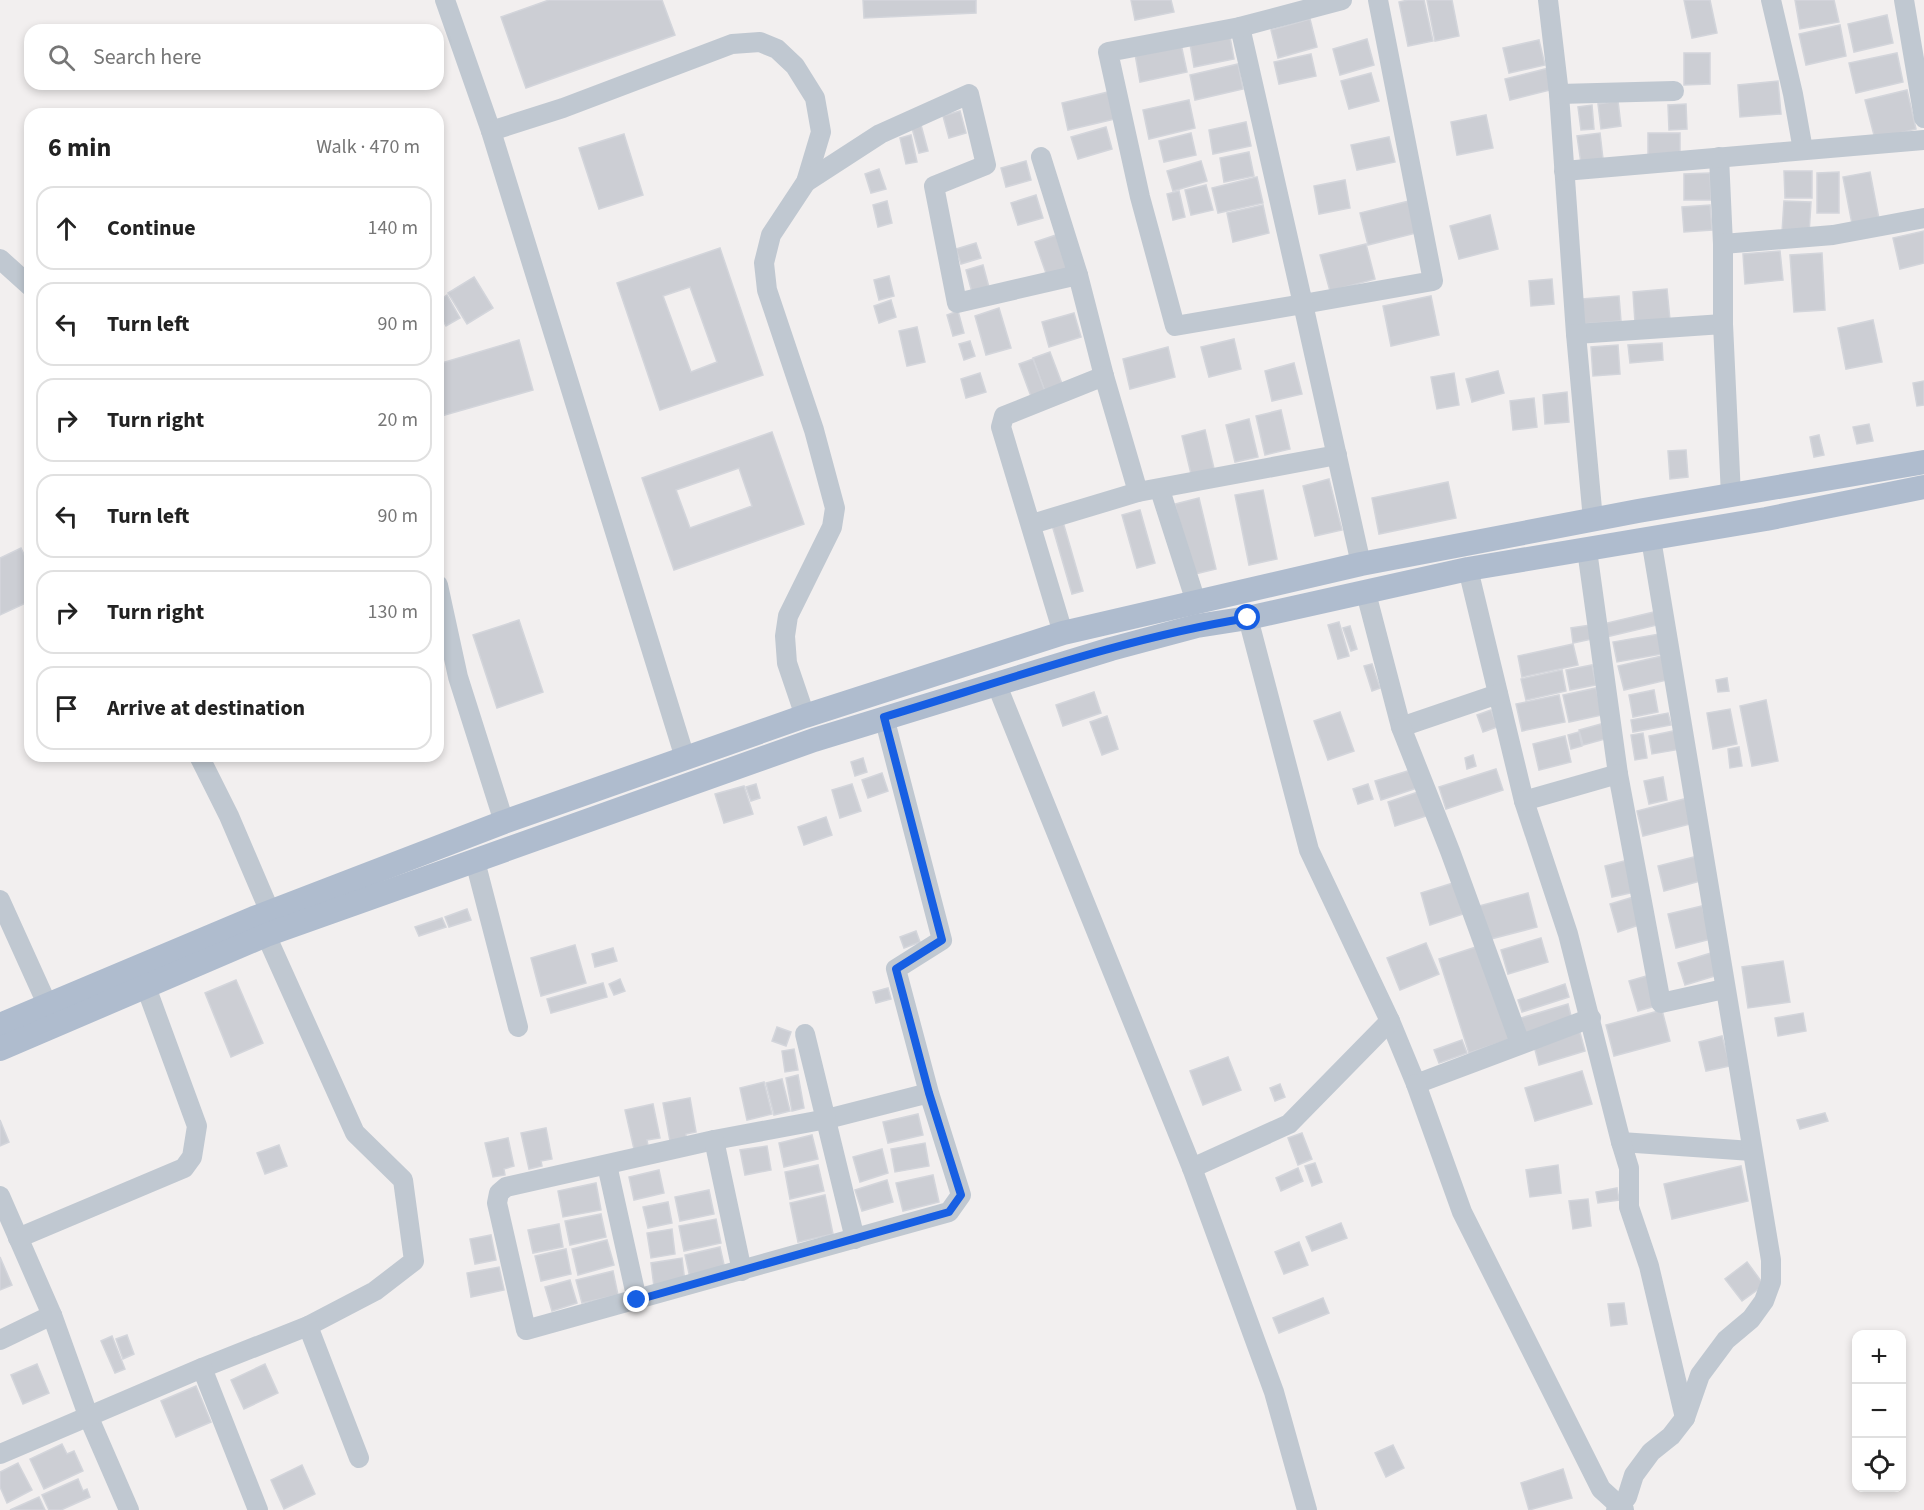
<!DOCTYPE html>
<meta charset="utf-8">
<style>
body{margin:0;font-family:"Source Sans 3",sans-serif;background:#f2f2f2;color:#222}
.controls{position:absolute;right:18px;bottom:18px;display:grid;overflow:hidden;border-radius:12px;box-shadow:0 3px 9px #0003}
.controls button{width:54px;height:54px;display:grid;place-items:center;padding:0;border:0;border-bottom:2px solid #e0e0e0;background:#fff;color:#222;font:30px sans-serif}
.stop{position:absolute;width:18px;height:18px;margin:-14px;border:4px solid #175fe3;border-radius:50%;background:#fff}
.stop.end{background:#175fe3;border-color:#fff;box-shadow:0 2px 6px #0008}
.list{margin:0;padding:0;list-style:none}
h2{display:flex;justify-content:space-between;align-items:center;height:78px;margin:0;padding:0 24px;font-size:26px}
h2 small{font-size:20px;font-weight:400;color:#767676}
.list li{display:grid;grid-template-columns:39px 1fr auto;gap:18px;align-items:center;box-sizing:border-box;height:84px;margin:0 12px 12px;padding:0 12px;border:2px solid #e0e0e0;border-radius:18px}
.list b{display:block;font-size:22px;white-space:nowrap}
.list em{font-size:20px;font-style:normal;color:#767676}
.icon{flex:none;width:33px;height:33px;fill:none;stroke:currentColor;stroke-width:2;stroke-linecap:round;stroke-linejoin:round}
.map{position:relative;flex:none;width:1924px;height:1510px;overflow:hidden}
.search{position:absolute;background:#fff;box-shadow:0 3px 9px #0003;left:24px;top:24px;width:420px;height:66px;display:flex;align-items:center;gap:15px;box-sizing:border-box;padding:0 21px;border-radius:18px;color:#767676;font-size:22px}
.panel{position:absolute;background:#fff;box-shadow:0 3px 9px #0003;left:24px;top:108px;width:420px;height:654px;border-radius:18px}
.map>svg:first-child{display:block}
.building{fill:#ccced4;stroke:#d3d5db;stroke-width:1.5;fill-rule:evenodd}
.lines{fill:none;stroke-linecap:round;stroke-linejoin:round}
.minor{stroke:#c0c8d1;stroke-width:20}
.major{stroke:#afbcce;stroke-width:24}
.route{stroke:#175fe3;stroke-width:8}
</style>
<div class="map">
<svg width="1924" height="1510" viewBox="0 0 1924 1510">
<rect width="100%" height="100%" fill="#f2efef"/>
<!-- building -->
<g class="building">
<polygon points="549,0 662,0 675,35 526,88 501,17"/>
<polygon points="863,0 976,0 976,13 864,18"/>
<polygon points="1131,0 1171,0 1174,12 1135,20"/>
<polygon points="1408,0 1424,0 1433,41 1408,46 1399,2"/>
<polygon points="1427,0 1452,0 1459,36 1435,41"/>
<polygon points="1684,0 1710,0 1717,33 1692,38"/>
<polygon points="1795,0 1834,0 1839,22 1800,29"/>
<polygon points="1887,15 1893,43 1854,52 1848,24"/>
<polygon points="1310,19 1317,47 1278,58 1271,30"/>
<polygon points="1840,25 1846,56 1806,65 1799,34"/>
<polygon points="1230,37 1234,59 1194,67 1190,44"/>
<polygon points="1367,39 1374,65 1340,75 1333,49"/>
<polygon points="1539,40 1545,65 1509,73 1503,48"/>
<polygon points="1181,44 1187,72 1140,82 1135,54"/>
<polygon points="1684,53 1710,53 1710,84 1684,85"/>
<polygon points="1897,53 1903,82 1856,93 1849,63"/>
<polygon points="1311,54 1316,76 1279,84 1274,62"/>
<polygon points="1238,64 1243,89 1195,100 1190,75"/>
<polygon points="1549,68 1554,89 1510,100 1505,79"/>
<polygon points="1371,73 1379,101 1349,109 1341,81"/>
<polygon points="1778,81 1781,114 1740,117 1738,85"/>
<polygon points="1907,90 1916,129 1875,139 1865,100"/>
<polygon points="1108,92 1115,119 1068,130 1062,103"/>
<polygon points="1189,100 1195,128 1149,139 1143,110"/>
<polygon points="1618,101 1621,126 1601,129 1598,104"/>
<polygon points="1686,104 1687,129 1669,130 1668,105"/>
<polygon points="1592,105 1594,129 1581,130 1578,107"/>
<polygon points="960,111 966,133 949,138 943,116"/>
<polygon points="1486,115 1493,148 1457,155 1451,122"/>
<polygon points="1246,122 1251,146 1213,154 1209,130"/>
<polygon points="921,125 928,151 919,153 912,128"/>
<polygon points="1106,127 1112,149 1078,159 1071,137"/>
<polygon points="1191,133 1196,155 1164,162 1159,141"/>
<polygon points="1600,133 1603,159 1581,163 1577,136"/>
<rect x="1648" y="133" width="32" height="28"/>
<polygon points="624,134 643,195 599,209 579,148"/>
<polygon points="911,135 917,162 906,164 900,138"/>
<polygon points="1389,137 1395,162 1357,170 1351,145"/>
<polygon points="1249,152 1254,176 1224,182 1220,158"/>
<polygon points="1026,161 1031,180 1006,187 1001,168"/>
<polygon points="1201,161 1207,181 1173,191 1167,171"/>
<polygon points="879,169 886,189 871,193 865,174"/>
<polygon points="1784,171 1812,171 1812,198 1785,198"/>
<polygon points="1839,172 1839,213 1817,213 1817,173"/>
<polygon points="1870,172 1879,219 1852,224 1843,177"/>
<polygon points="1710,173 1711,200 1684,200 1684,174"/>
<polygon points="1257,177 1263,203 1218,213 1212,188"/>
<polygon points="1345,180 1350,208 1319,214 1314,186"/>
<polygon points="1206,185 1213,210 1191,215 1185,190"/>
<polygon points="1179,191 1185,217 1173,220 1167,194"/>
<polygon points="1036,195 1043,218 1018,225 1011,203"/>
<polygon points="1413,200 1420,232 1368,245 1360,213"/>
<polygon points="887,201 892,223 878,227 873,205"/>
<polygon points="1784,201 1811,202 1809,234 1782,232"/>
<polygon points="1263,205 1269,233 1233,242 1227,213"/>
<polygon points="1710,205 1712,230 1684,232 1682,207"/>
<polygon points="1490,215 1498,249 1459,259 1450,226"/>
<polygon points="1924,231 1924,263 1900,269 1893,238"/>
<polygon points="1056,235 1068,268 1047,276 1035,242"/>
<polygon points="976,243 981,258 961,264 956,249"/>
<polygon points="1366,244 1375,279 1330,291 1320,255"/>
<path d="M720,248L763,375L660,410L617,283ZM690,287L717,362L691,372L663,296Z"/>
<polygon points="1780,251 1783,280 1745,284 1743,254"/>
<polygon points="1822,253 1825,310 1794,312 1790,255"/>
<polygon points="983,265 990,291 973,296 966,270"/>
<polygon points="889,276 894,296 879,300 874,280"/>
<polygon points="474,277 493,308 467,324 448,293"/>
<polygon points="1552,279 1554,304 1531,306 1529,281"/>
<polygon points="1667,289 1670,320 1635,323 1633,292"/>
<polygon points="447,295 460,318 446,326 438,312 438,301"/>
<polygon points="1431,296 1439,335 1391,346 1383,306"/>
<polygon points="1619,296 1621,321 1583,324 1582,299"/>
<polygon points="891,300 896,317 879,323 874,306"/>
<polygon points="999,308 1011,348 986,355 975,316"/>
<polygon points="958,311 964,333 953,336 947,315"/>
<polygon points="1074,313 1081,337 1049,347 1042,322"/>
<polygon points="1873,320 1882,362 1846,369 1838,328"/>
<polygon points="917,327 925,362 907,366 899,331"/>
<polygon points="1234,339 1241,369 1209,377 1201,347"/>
<polygon points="519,340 533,390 438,417 438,364"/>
<polygon points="970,341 975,356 964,360 959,344"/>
<polygon points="1662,343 1663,360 1630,363 1628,345"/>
<polygon points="1618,345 1620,374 1593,376 1591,347"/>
<polygon points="1168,347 1175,377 1130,389 1123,359"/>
<polygon points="1050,352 1064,389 1046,395 1033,358"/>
<polygon points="1033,359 1046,394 1032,399 1019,364"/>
<polygon points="1294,363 1302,394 1272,401 1265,371"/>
<polygon points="1498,371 1504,393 1472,402 1466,379"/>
<polygon points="980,373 986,392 966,398 961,379"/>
<polygon points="1454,373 1459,405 1437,409 1431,377"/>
<polygon points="1924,381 1924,405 1917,406 1913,383"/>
<polygon points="1567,392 1569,422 1545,424 1543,395"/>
<polygon points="1534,398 1537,427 1513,430 1510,401"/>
<polygon points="1281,410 1290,449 1265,455 1256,416"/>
<polygon points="1249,419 1258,457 1235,462 1226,425"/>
<polygon points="1869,424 1873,441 1857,444 1853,427"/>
<polygon points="1205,430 1215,473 1192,478 1182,436"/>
<path d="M772,432L804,524L674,570L642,478ZM739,468L752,506L690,528L676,490Z"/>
<polygon points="1819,435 1824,455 1814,457 1810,437"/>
<polygon points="1686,450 1688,477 1670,479 1668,451"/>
<polygon points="1329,479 1342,530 1315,536 1303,486"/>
<polygon points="1448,482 1456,518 1379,534 1372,498"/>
<polygon points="1263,490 1277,559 1249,565 1235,495"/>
<polygon points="1199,498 1216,569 1191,575 1175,504"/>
<polygon points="1140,510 1155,563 1137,568 1122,515"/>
<polygon points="1063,522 1083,591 1072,594 1052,525"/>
<polygon points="21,548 30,567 30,601 0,615 0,558"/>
<polygon points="1654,612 1657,625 1606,637 1603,624"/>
<polygon points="519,620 543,692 497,708 473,635"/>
<polygon points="1339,622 1349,656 1338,659 1328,625"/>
<polygon points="1590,625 1592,639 1573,643 1571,628"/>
<polygon points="1350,626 1357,649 1351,651 1343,628"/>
<polygon points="1659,634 1662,654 1617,662 1613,642"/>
<polygon points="1573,644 1578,665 1522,677 1518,656"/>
<polygon points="1662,656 1667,680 1624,690 1618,666"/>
<polygon points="1372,664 1380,688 1372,691 1364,666"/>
<polygon points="1592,665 1596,685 1570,690 1566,670"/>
<polygon points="1562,670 1566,691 1526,700 1521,679"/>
<polygon points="1727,678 1729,691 1718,692 1716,680"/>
<polygon points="1596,688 1602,715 1569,722 1563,695"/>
<polygon points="1654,690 1658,712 1633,717 1629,695"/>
<polygon points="1094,692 1101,713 1063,726 1056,705"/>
<polygon points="1559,695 1565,722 1522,731 1516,704"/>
<polygon points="1766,700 1778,761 1752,766 1740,706"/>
<polygon points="1730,709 1737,744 1713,749 1707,713"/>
<polygon points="1491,710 1497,727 1483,732 1477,715"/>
<polygon points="1340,712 1354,751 1328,760 1314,721"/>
<polygon points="1668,713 1671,725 1633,732 1631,720"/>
<polygon points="1107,716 1118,749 1102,755 1090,722"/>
<polygon points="1601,724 1605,739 1583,745 1579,730"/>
<polygon points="1678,730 1681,749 1652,754 1649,736"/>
<polygon points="1579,732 1582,746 1571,749 1568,735"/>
<polygon points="1643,733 1647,758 1635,760 1631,735"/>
<polygon points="1565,736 1571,762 1539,770 1533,744"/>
<polygon points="1739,747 1742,766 1730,768 1728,749"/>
<polygon points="1473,755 1476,766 1467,769 1465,758"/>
<polygon points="863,758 867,772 855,776 851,762"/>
<polygon points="1496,769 1503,790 1446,809 1439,787"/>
<polygon points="1411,770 1417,788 1381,800 1375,781"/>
<polygon points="882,773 888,791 868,798 862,780"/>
<polygon points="1663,777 1667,800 1649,804 1644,781"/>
<polygon points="756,784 760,798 751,801 746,787"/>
<polygon points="852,784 861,811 840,818 832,790"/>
<polygon points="1368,784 1373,799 1358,804 1353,789"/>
<polygon points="744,786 753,814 724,823 715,794"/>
<polygon points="1421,791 1429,815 1395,826 1388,802"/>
<polygon points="1688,798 1694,823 1643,836 1637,811"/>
<polygon points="826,817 832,835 804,845 798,827"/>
<polygon points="1698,856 1704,880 1664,891 1658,866"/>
<polygon points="1628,860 1635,892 1612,897 1605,866"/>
<polygon points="1453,883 1463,914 1430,925 1421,893"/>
<polygon points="1528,893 1537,927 1487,940 1479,906"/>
<polygon points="1637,896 1645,923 1618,932 1610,904"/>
<polygon points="1702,906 1711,939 1676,948 1668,914"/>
<polygon points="467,909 471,920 449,927 445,917"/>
<polygon points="442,918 446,927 419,936 415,927"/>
<polygon points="916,931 920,942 904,948 900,937"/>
<polygon points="1541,938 1548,962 1508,974 1501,950"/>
<polygon points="1426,943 1439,974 1400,990 1387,958"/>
<polygon points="575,945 586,983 541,996 531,958"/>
<polygon points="1482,945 1511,1039 1469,1053 1439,959"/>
<polygon points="613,948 617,961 595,967 592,954"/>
<polygon points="1711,953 1718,975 1685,985 1678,963"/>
<polygon points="1783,961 1790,1002 1748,1008 1742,967"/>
<polygon points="1650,975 1659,1005 1638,1011 1629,981"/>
<polygon points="620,979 625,991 614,995 609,984"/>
<polygon points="236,980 263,1043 231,1057 205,993"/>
<polygon points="603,983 607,997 551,1013 547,999"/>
<polygon points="1565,984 1569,997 1522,1012 1518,1000"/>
<polygon points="888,988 891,999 876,1003 873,992"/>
<polygon points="1568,1004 1572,1020 1526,1034 1521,1018"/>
<polygon points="1662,1010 1670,1041 1614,1056 1606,1025"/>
<polygon points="1803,1013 1806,1031 1778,1036 1775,1018"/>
<polygon points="777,1027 791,1032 786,1046 772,1041"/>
<polygon points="1579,1029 1585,1051 1539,1065 1533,1042"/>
<polygon points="1722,1036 1730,1066 1706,1071 1699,1042"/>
<polygon points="1462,1040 1467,1053 1439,1063 1434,1050"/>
<polygon points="794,1049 798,1070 785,1072 782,1051"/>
<polygon points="1228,1057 1241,1090 1203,1105 1190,1071"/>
<polygon points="1582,1071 1592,1104 1535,1121 1525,1088"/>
<polygon points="798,1075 804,1108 792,1111 786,1078"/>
<polygon points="782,1079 790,1111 774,1115 766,1083"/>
<polygon points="764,1082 772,1114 747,1120 740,1088"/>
<polygon points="1280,1084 1285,1097 1275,1101 1270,1088"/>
<polygon points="690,1098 696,1132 686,1134 686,1139 670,1141 663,1103"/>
<polygon points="653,1104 660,1138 647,1140 648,1146 634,1149 625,1110"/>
<polygon points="1825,1113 1828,1121 1800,1129 1797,1120"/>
<polygon points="918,1114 923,1135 888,1143 883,1122"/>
<polygon points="0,1120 9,1142 0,1146"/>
<polygon points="546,1128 552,1159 541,1161 542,1166 529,1169 521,1133"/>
<polygon points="1302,1133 1312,1159 1298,1165 1288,1138"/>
<polygon points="812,1135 818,1159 784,1167 779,1143"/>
<polygon points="508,1138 514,1166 504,1169 505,1175 493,1177 485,1143"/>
<polygon points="925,1143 929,1166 895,1172 891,1149"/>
<polygon points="279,1145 287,1166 265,1174 257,1153"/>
<polygon points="767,1146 771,1170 745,1175 740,1150"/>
<polygon points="882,1149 888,1173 860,1182 853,1157"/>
<polygon points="1315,1163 1322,1182 1312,1186 1305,1166"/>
<polygon points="818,1165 824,1191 790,1199 785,1172"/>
<polygon points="1558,1165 1561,1193 1530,1197 1526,1170"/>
<polygon points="1741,1166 1748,1201 1672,1219 1664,1184"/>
<polygon points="1298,1168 1303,1181 1281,1191 1276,1178"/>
<polygon points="659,1170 664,1193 634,1200 629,1177"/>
<polygon points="933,1175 939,1202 903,1211 896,1183"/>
<polygon points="887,1180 893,1202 862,1211 855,1190"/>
<polygon points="596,1183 601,1210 563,1217 558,1191"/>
<polygon points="1617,1188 1619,1200 1598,1203 1596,1192"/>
<polygon points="709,1190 714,1214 680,1221 675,1197"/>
<polygon points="825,1195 833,1234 798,1242 790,1203"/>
<polygon points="1588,1199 1591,1226 1573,1229 1569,1201"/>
<polygon points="668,1202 672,1223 648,1228 643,1207"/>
<polygon points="601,1214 606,1237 570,1245 565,1221"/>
<polygon points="716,1219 721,1243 684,1251 679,1226"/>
<polygon points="1341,1223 1347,1238 1312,1251 1306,1237"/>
<polygon points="559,1224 563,1247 533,1253 528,1230"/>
<polygon points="672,1229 675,1254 651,1258 647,1233"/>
<polygon points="491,1235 496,1260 475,1264 470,1239"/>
<polygon points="607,1240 614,1265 578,1275 572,1249"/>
<polygon points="1299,1242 1308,1265 1284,1274 1275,1252"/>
<polygon points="720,1247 725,1269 690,1278 685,1255"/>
<polygon points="566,1249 571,1274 541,1281 535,1256"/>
<polygon points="0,1257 12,1285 0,1290"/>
<polygon points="682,1258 685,1282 654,1287 651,1263"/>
<polygon points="1747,1262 1764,1285 1742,1301 1725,1279"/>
<polygon points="499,1267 504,1290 471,1297 467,1273"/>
<polygon points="613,1271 618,1295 582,1303 576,1280"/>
<polygon points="570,1280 577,1303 552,1311 545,1287"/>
<polygon points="1323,1298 1329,1313 1279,1333 1273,1318"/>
<polygon points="1624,1303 1627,1324 1611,1326 1608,1304"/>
<polygon points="127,1335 134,1354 123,1359 116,1339"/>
<polygon points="112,1336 125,1369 115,1373 101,1341"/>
<polygon points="37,1364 49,1393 23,1404 11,1375"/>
<polygon points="265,1364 278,1393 244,1409 231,1380"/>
<polygon points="196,1386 211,1422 176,1437 161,1401"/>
<polygon points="62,1444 67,1454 74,1451 83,1471 44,1489 30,1459"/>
<polygon points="1393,1445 1404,1468 1386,1477 1375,1453"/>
<polygon points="18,1463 32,1490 7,1503 0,1487 0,1472"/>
<polygon points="302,1465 315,1494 284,1509 271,1480"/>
<polygon points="1563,1469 1572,1498 1529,1510 1521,1483"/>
<polygon points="78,1479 83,1491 87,1489 90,1497 61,1510 49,1510 42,1495"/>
<polygon points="39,1497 45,1510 10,1510"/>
</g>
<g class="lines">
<!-- minor -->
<g class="minor">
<polyline points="445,0 491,131 563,108 732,44 760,42 777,49 795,66 815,98 821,132 806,182 771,235 764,263 767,290 814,430 835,508 832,527 788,616 785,636 787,663 805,716"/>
<polyline points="1342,0 1240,27 1303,304 1433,281 1378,0"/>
<polyline points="1548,0 1559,94 1576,334 1723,324 1731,496"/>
<polyline points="1771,0 1793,94 1803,150"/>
<polyline points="1904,0 1924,118"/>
<polyline points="1240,27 1108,52 1140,197 1175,326 1303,304 1361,564"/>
<polyline points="1559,94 1674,91"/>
<polyline points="491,131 685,758"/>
<polyline points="1041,157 1078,275"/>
<polyline points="1719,157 1723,244"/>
<polyline points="1564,171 1924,140"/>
<polyline points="806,182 880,134 969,94 986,165 934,186 957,303 1078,275 1104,376"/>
<polyline points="0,259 30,286"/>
<polyline points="1723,324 1723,244 1833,235 1924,218"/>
<polyline points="1576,334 1593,520"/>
<polyline points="1160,490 1196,602"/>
<polyline points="1032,524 1138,492 1337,455"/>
<polyline points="1587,550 1618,774 1661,1003 1724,989"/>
<polyline points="1468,569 1524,801 1568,934 1621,1142 1752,1151"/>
<polyline points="438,585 458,677 504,822"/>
<polyline points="1366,593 1401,727 1498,694"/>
<polyline points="1248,618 1309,850 1390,1021 1416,1084 1591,1018"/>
<polyline points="1063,633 1001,427 1004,416 1104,376 1138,492"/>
<polyline points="996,683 1192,1168 1274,1392 1307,1510"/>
<polyline points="884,717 942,940 896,969 929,1093 827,1119 714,1140 506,1187 499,1193 497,1203 526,1330 949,1212 961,1195 929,1093"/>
<polyline points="1401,727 1450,851 1520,1043"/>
<polyline points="199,756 229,816 270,912"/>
<polyline points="1524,801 1618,774"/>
<polyline points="475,861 518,1027"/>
<polyline points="0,900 47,1004"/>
<polyline points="266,935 355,1133 403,1180 414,1261 375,1291 308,1326"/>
<polyline points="805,1034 855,1239"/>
<polyline points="1416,1084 1462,1212 1601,1489 1624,1510"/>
<polyline points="714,1140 742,1271"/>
<polyline points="1621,1142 1629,1168 1629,1207 1649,1266 1685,1418"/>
<polyline points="607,1165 637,1300"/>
<polyline points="1192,1168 1289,1124 1390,1021"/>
<polyline points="0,1196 52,1315 0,1340"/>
<polyline points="18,1238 184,1168 192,1157 197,1126 146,987"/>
<polyline points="52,1315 89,1418 129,1510"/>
<polyline points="202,1368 308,1326 359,1458"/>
<polyline points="0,1454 202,1368 258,1510"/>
<polyline points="1616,1510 1627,1497 1634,1475 1651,1452 1671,1436 1685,1418 1700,1375 1726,1340 1751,1319 1764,1301 1771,1282 1771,1260 1651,539"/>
</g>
<!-- major -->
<g class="major">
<polyline points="0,1025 254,918 504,822 805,716 1063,633 1361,564 1638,511 1924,462"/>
<polyline points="0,1049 266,935 814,740 1111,649 1197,626 1248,618 1468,569 1766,519 1924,487"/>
</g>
</g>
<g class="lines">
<!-- route -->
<path class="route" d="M637,1300L949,1212L961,1195L929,1093L896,969L942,940L884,717C1004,681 1124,638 1248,618"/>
</g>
</svg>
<div class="controls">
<button>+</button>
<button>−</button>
<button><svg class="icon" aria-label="locate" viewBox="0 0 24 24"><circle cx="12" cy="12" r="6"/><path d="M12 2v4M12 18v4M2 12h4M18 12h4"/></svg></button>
</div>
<div class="stop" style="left:1248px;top:618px"></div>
<div class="stop end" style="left:637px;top:1300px"></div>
<div class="search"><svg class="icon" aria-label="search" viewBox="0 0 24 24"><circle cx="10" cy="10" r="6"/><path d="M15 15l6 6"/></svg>Search here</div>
<section class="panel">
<h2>6 min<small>Walk · 470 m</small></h2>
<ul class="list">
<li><svg class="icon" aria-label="ahead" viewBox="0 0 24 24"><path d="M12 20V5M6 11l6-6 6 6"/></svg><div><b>Continue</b></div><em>140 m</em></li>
<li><svg class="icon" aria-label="left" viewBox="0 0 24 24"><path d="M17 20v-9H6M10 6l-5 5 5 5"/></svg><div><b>Turn left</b></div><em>90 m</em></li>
<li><svg class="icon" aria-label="right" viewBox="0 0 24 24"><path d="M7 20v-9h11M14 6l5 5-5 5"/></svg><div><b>Turn right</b></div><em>20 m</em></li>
<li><svg class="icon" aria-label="left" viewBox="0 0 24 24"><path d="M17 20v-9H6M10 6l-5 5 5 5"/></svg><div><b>Turn left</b></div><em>90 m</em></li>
<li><svg class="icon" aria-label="right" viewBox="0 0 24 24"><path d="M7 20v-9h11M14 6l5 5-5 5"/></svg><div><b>Turn right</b></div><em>130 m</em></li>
<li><svg class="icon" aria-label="arrive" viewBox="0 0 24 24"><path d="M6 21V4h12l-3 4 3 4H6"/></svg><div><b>Arrive at destination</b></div></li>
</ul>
</section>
</div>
